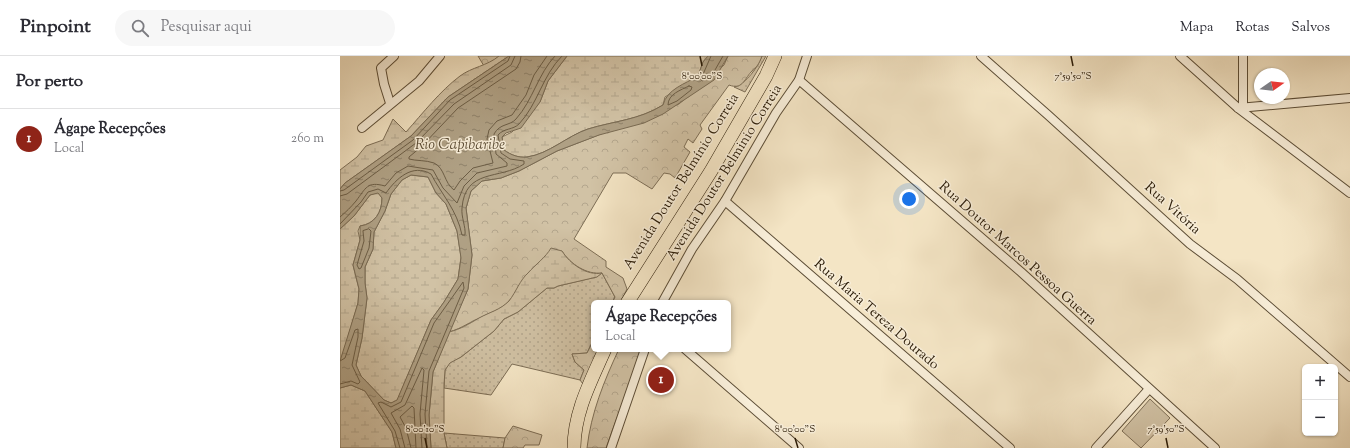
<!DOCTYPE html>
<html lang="pt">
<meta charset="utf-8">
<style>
body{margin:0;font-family:"Sorts Mill Goudy",serif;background:#f7f7f7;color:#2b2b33}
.controls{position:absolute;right:12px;bottom:12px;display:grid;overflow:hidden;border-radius:6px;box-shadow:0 1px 3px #0004}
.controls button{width:36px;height:36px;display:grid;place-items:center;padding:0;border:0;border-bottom:1px solid #e1e1e2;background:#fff;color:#2b2b33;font:20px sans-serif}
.compass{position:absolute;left:914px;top:12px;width:36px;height:36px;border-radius:50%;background:#fff;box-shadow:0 1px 3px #0004;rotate:76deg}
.you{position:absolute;left:569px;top:143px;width:14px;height:14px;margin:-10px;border:3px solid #fff;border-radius:50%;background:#1a73e8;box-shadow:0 0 0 6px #1a73e833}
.badge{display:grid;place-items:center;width:26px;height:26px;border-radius:50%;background:#8f2418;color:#fff;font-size:13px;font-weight:700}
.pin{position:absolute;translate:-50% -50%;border:2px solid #fff;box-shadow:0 1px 4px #0006}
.popup{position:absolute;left:251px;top:244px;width:140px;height:52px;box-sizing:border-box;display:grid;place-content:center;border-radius:6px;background:#fff;filter:drop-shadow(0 1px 3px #0005);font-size:13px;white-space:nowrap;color:#7c7c81}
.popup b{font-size:15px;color:#2b2b33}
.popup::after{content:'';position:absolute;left:50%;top:100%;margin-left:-8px;border:8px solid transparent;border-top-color:#fff}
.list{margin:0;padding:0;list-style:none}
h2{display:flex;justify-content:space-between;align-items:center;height:52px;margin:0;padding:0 16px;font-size:17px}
h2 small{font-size:13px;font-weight:400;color:#7c7c81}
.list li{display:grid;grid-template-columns:26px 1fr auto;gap:12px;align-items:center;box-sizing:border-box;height:60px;padding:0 16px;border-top:1px solid #e1e1e2}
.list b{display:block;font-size:15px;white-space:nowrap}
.list p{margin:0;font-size:13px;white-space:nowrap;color:#7c7c81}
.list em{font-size:13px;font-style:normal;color:#7c7c81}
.icon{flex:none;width:22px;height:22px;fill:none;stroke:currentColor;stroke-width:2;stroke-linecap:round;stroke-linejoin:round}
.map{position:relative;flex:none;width:1010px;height:392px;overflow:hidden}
header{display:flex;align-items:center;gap:24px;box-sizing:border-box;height:56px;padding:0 20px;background:#fff;border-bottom:1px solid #e1e1e2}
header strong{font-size:19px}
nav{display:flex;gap:22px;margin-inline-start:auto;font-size:14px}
.search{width:280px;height:36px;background:#f7f7f7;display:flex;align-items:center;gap:10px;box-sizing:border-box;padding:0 14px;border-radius:22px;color:#7c7c81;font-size:15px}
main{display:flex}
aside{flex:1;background:#fff}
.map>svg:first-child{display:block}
.grass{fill:url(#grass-dots);stroke:#7d6e56}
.forest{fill:url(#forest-crowns);stroke:#7d6e56}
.wetland{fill:url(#wetland-marsh);stroke:#7d6e56}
.pitch{fill:#d1c2a5;stroke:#7d6e56}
.water{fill:url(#water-ripples);stroke:#796a52;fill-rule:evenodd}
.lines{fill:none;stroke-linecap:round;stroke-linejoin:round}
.shore{stroke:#6c5d45;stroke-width:1}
.street-casing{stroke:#5c4d36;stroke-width:10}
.primary-casing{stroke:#291a06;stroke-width:14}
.street{stroke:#f8eed9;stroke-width:8}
.primary{stroke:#f4e5c5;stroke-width:13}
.ticks{fill:none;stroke:#291a06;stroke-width:1.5}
.labels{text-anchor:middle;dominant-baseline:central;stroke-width:3;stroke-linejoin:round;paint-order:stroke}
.street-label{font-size:14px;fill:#291a06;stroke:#f8eed9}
.water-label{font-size:15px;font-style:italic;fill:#5f5038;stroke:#f8eed9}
.ticks-label{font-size:10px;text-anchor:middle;fill:#291a06;stroke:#f8eed9;stroke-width:3;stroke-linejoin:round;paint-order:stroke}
</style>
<header>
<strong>Pinpoint</strong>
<div class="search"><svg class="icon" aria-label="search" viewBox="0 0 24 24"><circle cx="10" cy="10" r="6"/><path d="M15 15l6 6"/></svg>Pesquisar aqui</div>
<nav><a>Mapa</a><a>Rotas</a><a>Salvos</a></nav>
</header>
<main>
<aside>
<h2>Por perto<small></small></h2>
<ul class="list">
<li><span class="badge">1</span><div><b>Ágape Recepções</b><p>Local</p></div><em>260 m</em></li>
</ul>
</aside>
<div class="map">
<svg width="1010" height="392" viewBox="0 0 1010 392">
<defs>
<pattern id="grass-dots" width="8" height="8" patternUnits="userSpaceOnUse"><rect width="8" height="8" fill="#d1c2a5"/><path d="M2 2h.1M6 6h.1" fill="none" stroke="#b3a68d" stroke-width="1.8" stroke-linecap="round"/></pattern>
<pattern id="forest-crowns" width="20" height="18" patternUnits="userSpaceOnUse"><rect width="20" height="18" fill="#d1c2a5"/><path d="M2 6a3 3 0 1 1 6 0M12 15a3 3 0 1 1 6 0" fill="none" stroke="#b3a68d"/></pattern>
<pattern id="wetland-marsh" width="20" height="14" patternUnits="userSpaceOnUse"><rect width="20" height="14" fill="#d1c2a5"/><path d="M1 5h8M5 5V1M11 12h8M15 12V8" fill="none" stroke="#b3a68d"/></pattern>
<pattern id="water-ripples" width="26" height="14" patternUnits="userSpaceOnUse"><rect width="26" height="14" fill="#afa084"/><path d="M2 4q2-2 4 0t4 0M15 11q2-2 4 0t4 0" fill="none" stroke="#8e826a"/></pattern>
</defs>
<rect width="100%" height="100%" fill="#f4e5c5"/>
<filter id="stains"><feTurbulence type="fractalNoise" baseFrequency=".005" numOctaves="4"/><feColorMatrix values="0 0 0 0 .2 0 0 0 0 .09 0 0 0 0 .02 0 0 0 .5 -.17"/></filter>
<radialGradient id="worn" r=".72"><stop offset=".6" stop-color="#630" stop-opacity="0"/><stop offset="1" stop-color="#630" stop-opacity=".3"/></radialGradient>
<!-- grass -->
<g class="grass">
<path d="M422,0H426L405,36L394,31C406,28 418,11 422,0Z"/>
<polygon points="262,217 275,241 272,247 254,247 254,283 247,297 232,298 235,306 244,314 240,324 172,308 151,339 104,332 105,314 110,306 121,301 154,275 164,263 178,256 207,232 214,232 218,230 256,221"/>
<polygon points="104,377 165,382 163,392 107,392"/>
</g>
<!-- forest -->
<g class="forest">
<polygon points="138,0 159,0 152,6 144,10"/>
<path d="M388,0H422C419,8 417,11 411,16C404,24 402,34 389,29L360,69L362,73L353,87L348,83L344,91L350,96L335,122L330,118L324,117L312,133L286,117H273L234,183L266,205V211L283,222L287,233L280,247H272L275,241L262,217C247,219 230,208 222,195C187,206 190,222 168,246C160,254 151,256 142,261C129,266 123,272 109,276L128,233L132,199L126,152L131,135L142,125L161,122L179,115L217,95L339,48L384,9Z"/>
<polygon points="254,283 254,293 259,293 243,328 240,324 244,314 235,306 232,298 247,297"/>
<path d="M279,293H302L266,392H247C251,357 264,325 279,293Z"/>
<polygon points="173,370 202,379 199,389 185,389 183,392 163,392 165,382"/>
</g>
<!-- wetland -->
<g class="wetland">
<path d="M159,0H169L108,41L71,80L5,127L0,133V114L17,101L26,90L43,84L53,63L66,76C83,57 100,35 120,20C132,11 147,10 159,0Z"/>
<path d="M227,0H368L363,6L358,20L325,41L323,49C299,64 274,65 248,73C227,80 209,98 187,101C178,102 171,99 164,94L162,81L172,76L200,46L208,25Z"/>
<polygon points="71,119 88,121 96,137 106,148 117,175 121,201 118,223 104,246 91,264 57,345 51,347 44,344 21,320 16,309 22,282 27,242 25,227 25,211 33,193 34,176 45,155 51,138 62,124"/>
<path d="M38,136L42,142C42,156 35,168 20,170L18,175L20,184L13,209L19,233L18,247L0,308V173L14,160L30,139Z"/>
<path d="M211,192L222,195C230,208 247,220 262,217L257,221L218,230L214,232H207L178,256L164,263L154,275L121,301L110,307L105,314L104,329V377L107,392H91L89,359L93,316L109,276C121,273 129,268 139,262C150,256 160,254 169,245C176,236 180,224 188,217C195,209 206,201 211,192Z"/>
<polygon points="11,329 25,335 52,376 56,392 0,392 0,332"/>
</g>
<!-- pitch -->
<polygon class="pitch" points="810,343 830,362 801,392 782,375"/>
<!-- water -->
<path class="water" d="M169,0H227L208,25L200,46L181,72L166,77L162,81L164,94C171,99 179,102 187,101C209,98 227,80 248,73C274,65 299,64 323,49C327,33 345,28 358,20L363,6L368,0H388L374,24L323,58L304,67L259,79L217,95L179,115L161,122L142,125L131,135L126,152L132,199L128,233L93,316L89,359L91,392H56L52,376L25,335L11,329L0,332V305L18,247L19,233L13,209L20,184V170C35,168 42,156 42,142L38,137L30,139L14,160L0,173V133L5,127L71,80L108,41ZM71,119L88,121L96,137L106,148L117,175L121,202L118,223L104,246L91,264L57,344L51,347L44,344L21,320L16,309L22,282L27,242L25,227V211L33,193L34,176L45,155L51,138L62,124Z"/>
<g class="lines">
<!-- shore -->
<g class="shore">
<path d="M181,0L180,6L176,13L118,52L81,91L69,101V103C76,105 86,104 94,107C105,112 104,127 114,134L120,125L133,112L153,107L147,83L149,74L157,65L172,59L186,39L194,19L207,0"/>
<polyline points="371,0 361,23 362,25 371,21 383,0"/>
<path d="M349,30L352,31L351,34L337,45L328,49C328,38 341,34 349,30Z"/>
<polyline points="0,135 4,134 73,84 110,44 168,5 170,0"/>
<polyline points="0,140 7,138 76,87 114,48 171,9 175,0"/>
<path d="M0,161C6,156 11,151 16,145C26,132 27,125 45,130L56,117L68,110L93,114L103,132L117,147L124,130L137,117L167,110V107L156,98L154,78C160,67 170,70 176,63C193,44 198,18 215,0"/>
<path d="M0,168L21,146L28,136L38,133L46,137C56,123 72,107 91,118C102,139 117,154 122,179H125C126,171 121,161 122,152C125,112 160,124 184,108V105L170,103L161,97L158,79C164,72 173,74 179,68C198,48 202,20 222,0"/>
<polygon points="29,173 31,175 29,192 21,212 19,213 17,209 24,185 23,175"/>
<polyline points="0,305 5,302 15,274 18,273 18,281 12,309 20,326 18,328 11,325 0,328"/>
<polyline points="60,392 55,375 38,347 41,346 51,351 61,346 94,267 123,226 124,232 89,315 85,358 87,392"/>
<polyline points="65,392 60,373 51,357 65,349 82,312 84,314 80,358 82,392"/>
<polyline points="71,392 66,372 60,361 72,350 74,352 76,392"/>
</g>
<defs>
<g id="street">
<polyline points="641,0 708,59 850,188 897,223 1010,321"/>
<polyline points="840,0 898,52 1010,137"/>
<polyline points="459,24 681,216 875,392"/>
<polyline points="50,47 44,28 41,12 54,0"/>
<polyline points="898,52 1010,42"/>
<polyline points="903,52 903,0"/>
<polyline points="22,72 79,25 100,0"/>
<polyline points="385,145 670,392"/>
<polyline points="322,247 352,193 385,145 436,57 459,24 467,0"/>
<polyline points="345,293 459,392"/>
<polyline points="271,392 305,293"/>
<polyline points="756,392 809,333"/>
</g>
<g id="primary">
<polyline points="287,247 371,115 426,20 435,0"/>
<path d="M234,392C234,356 251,325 265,293"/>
</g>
</defs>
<!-- street casing -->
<use href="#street" class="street-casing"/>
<!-- primary casing -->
<use href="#primary" class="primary-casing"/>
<!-- street -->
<use href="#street" class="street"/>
<!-- primary -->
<use href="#primary" class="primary"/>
</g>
<!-- ticks -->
<path class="ticks" d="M360,0L362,10M731,0L733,10M85,382L87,392M455,382L458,392M826,382L828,392"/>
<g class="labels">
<!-- street labels -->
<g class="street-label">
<text transform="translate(385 117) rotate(-58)">Avenida Doutor Belminio Correia</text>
<text transform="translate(342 126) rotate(-58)">Avenida Doutor Belmínio Correia</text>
<text transform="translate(832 153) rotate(42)">Rua Vitória</text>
<text transform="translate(677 198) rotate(42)">Rua Doutor Marcos Pessoa Guerra</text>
<text transform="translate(536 259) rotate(41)">Rua Maria Tereza Dourado</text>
</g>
<!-- water labels -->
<g class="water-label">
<text x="120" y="89">Rio Capibaribe</text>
</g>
</g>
<g class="ticks-label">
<text x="362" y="23">8°00'00"S</text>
<text x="733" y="23">7°59'50"S</text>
<text x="85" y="376">8°00'10"S</text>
<text x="455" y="376">8°00'00"S</text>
<text x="826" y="376">7°59'50"S</text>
</g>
<rect width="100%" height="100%" filter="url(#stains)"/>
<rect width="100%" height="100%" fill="url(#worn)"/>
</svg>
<div class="controls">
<button>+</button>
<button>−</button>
</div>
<svg class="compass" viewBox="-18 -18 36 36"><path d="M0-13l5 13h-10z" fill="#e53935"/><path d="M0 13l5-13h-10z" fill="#7c7c81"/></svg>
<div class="you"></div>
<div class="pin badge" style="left:321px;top:324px">1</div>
<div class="popup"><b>Ágape Recepções</b>Local</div>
</div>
</main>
